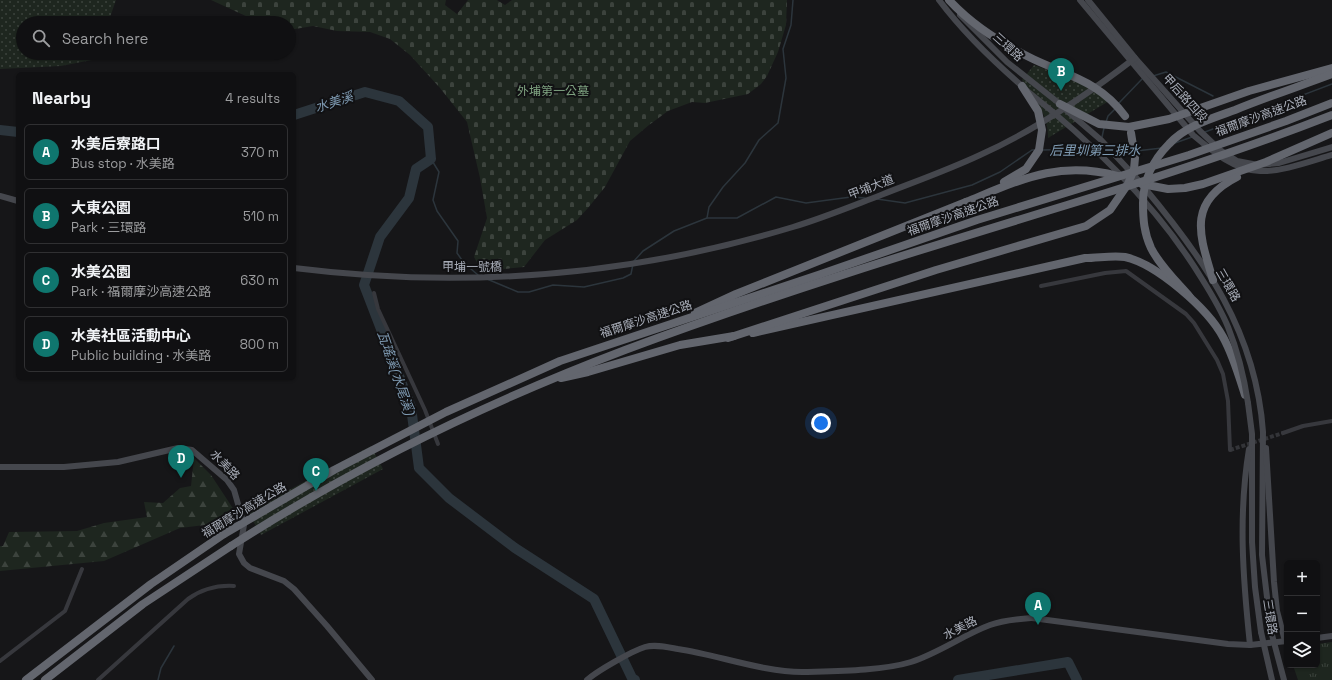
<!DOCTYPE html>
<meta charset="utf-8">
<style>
body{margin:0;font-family:"Space Grotesk","Noto Sans TC",sans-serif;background:#1e1e20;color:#f1f3f6}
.controls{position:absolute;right:12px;bottom:12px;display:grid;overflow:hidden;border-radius:6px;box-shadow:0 1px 3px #0004}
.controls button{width:36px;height:36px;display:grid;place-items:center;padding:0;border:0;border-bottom:1px solid #303032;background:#101012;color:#f1f3f6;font:20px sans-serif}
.you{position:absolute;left:821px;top:423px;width:14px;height:14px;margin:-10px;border:3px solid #fff;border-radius:50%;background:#1a73e8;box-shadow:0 0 0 6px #1a73e833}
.badge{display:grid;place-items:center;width:26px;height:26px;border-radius:50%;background:#0f766e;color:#fff;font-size:13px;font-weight:700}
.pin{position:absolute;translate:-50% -33px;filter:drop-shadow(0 1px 2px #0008)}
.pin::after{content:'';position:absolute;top:21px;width:14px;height:12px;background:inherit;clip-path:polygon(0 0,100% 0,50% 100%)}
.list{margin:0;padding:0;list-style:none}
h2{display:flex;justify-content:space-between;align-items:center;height:52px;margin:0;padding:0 16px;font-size:17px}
h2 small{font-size:13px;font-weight:400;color:#9c9d9f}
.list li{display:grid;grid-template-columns:26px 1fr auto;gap:12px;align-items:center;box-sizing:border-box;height:56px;margin:0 8px 8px;padding:0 8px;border:1px solid #303032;border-radius:6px}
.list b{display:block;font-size:15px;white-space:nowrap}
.list p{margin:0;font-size:13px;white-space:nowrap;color:#9c9d9f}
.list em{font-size:13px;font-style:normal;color:#9c9d9f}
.icon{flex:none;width:22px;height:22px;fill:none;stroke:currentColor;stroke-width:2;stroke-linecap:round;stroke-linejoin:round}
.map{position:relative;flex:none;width:1332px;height:680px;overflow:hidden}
.search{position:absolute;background:#101012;box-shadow:0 1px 3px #0004;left:16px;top:16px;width:280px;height:44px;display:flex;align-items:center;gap:10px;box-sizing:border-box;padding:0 14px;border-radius:22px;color:#9c9d9f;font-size:15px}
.panel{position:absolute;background:#101012;box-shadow:0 1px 3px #0004;left:16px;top:72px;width:280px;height:308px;border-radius:6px}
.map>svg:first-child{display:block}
.grass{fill:url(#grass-tufts)}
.forest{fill:url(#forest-firs)}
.cemetery{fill:url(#cemetery-stones)}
.park{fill:url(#park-dots)}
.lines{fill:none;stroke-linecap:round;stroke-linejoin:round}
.stream{stroke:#2c353c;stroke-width:1.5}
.river{stroke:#2c353c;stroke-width:10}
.street-tunnel{stroke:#333438;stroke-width:4;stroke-dasharray:4 2;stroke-linecap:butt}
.street{stroke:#37383d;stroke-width:4}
.secondary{stroke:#45474d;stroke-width:6}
.highway{stroke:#63666e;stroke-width:8}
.secondary-bridge{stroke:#45474d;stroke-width:6}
.highway-bridge{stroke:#63666e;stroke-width:8}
.labels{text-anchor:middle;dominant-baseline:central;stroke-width:4;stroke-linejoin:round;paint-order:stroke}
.street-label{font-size:12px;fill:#a8adb8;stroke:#111113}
.park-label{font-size:12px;fill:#7fa381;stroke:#111113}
.water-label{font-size:13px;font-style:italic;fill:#7f9bb3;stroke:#111113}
</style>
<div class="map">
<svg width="1332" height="680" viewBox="0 0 1332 680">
<defs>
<pattern id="grass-tufts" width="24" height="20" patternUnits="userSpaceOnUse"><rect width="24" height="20" fill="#1e261f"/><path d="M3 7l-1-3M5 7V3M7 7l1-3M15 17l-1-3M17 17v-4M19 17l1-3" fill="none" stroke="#3c433d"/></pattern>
<pattern id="forest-firs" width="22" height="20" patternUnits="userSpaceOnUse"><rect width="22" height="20" fill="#1e261f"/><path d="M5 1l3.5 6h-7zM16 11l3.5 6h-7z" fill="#3c433d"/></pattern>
<pattern id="cemetery-stones" width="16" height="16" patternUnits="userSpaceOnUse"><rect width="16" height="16" fill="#1e261f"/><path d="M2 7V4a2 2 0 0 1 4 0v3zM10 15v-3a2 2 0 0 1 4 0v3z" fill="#3c433d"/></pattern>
<pattern id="park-dots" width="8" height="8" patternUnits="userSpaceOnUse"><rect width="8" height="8" fill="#1e261f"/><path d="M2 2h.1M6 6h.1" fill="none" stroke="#3c433d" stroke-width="1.8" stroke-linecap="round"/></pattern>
</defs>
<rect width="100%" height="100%" fill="#161618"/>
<!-- grass -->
<polygon class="grass" points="1332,642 1332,680 1298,680 1293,665 1317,665 1317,644"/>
<!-- forest -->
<polygon class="forest" points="194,458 211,475 236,513 230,522 180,528 104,561 0,571 0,546 3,546 9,532 77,531 104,523 147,517 144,502 163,503 180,488 191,486"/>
<!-- cemetery -->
<polygon class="cemetery" points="211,0 446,0 445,5 457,14 468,0 497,0 505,5 512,0 787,0 786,25 778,52 767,76 761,84 748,94 705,103 692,102 668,111 649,125 630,141 605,187 588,208 577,220 545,240 524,267 504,269 495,275 481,270 474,257 487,218 480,178 467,122 440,88 410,55 390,39 370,32 337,31 313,26 289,30 289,23 261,23"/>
<!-- park -->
<g class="park">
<polygon points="0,0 116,0 108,23 23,23 23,53 99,53 97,59 61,66 0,69"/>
<path d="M1034,65L1078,81L1109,101L1048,138C1049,115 1034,98 1022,80Z"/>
<polygon points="371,446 383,469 261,535 248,512"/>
</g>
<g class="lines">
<!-- stream -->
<g class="stream">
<polyline points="1153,76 1166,72 1213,96"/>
<polyline points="1118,104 1143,78"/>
<polyline points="1106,122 1108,116 1115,109"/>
<polyline points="1205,132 1332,84"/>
<polyline points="1102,137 1104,128"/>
<polyline points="1175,143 1192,137"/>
<polyline points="1096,148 1106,148"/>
<polyline points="1112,148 1130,151"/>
<polyline points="1042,150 1090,149"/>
<polyline points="1136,151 1162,148"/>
<polyline points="431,159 439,172 433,200 437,211 458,241 457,253 464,263 478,275"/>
<polyline points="877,199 905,203 972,185 1000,172 1032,150 1034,150"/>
<polyline points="707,218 709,207 723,187 745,163 759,140 778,123 786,78 783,49 791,25 793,0"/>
<polyline points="634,261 643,251 674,231 707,218 737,218 776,197 806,203 851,197 865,198"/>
<polyline points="487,279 518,292 529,292 553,285 584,287 623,278 631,274 633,264"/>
<polyline points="158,680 161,668 174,646"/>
</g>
<!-- river -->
<g class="river">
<polyline points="294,115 365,92 399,101 428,127 431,159 416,169 409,198 380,237 364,285 411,407 419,468 449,498 515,548 594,599 632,678 635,680"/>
<polyline points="0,130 18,132"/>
<polyline points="958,680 1068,662 1077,680"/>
</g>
<!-- street-tunnel -->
<polyline class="street-tunnel" points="1230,450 1283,433"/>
<!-- street -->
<g class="street">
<polyline points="1041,286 1105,273 1126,271 1186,314 1194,323 1217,360 1223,374 1228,401 1230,450"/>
<polyline points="374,293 378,309 425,410 438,444"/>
<polyline points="1283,433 1303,426 1332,421"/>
<polyline points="0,661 65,611 82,569"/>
<path d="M98,680L188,599C202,589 217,585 234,586"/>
</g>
<!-- secondary -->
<g class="secondary">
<path d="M939,0C963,32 992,60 1022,86"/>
<path d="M1080,0L1193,135C1212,151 1234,170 1260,171C1282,172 1311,161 1332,155"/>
<polyline points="1088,0 1135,58 1200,131 1220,150 1237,161 1258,165 1279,163 1332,147"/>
<polyline points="960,15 1007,62 1060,104"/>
<path d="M1143,186C1205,260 1256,332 1263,432L1262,555L1271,631"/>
<polyline points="0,196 18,201"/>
<path d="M294,268C462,289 631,276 793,227C823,218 852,206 881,195C914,182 948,170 980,155C1036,130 1087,95 1135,58"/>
<polyline points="1248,403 1252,434 1252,542 1255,587 1261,632"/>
<polyline points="1266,448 1274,582 1277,611 1285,641"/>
<path d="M1249,449C1238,515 1243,579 1250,645"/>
<polyline points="0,467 64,467 118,462 178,448 192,450 227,480 234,490 244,525 239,554 244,563 250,568 284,581 294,589 327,626 372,680"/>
<polyline points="1317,638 1332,636"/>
<path d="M587,680C597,671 632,651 645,647C655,644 667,647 678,649C718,655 763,672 802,672C833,671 882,671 911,662C939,653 963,635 990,625C1003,620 1018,619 1032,618L1228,644L1250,645L1287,641"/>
</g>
<!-- highway -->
<g class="highway">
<polyline points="695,313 736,294 966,202"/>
<path d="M753,333L1085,258C1098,258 1113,255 1125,257C1157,264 1208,309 1223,337C1233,355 1239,376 1245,395"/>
<polyline points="561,378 588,372 680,345 734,336"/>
<polyline points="26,680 151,584 224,534"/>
<polyline points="45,680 143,604 231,546"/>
</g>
<!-- secondary-bridge -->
<g class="secondary-bridge">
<path d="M1026,90C1093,143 1157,205 1202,279C1212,295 1221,310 1228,327C1238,352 1244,377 1248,403"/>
<polyline points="1066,110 1101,140 1142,184"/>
<polyline points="1271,631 1284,680"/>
<polyline points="1261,632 1272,680"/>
</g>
<!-- highway-bridge -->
<g class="highway-bridge">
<path d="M949,0C973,26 1002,44 1033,59C1069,76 1100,82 1125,116"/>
<polyline points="1060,104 1099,124 1129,127 1169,119 1249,91 1332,68"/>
<polyline points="1004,182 1026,169 1039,150 1042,130 1038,111 1022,86"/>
<polyline points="1142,184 1168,189 1185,188 1203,184 1266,162 1332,133"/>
<path d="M966,202C1020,180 1058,160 1118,176"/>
<path d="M1213,280C1200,236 1186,203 1237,177"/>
<path d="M1190,297C1177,282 1160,266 1151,248C1144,233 1143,219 1143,203C1143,181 1153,160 1169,144C1185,126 1213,118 1235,110C1267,97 1300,86 1332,74"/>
<polyline points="728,338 936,270 1086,226 1110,210 1128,184 1134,169 1135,158 1131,133"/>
<polyline points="224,534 334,470 446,412 560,361 821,274 977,220 1189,155 1286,121 1332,103"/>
<path d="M231,546C354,467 488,402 625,350C770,296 919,250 1067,205C1156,178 1245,149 1332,115"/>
</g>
</g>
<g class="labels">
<!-- street labels -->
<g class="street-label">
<text transform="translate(1008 47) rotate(42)">三環路</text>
<text transform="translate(1185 98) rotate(48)">甲后路四段</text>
<text transform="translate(1261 116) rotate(-20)">福爾摩沙高速公路</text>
<text transform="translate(871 187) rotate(-21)">甲埔大道</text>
<text transform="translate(953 216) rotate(-19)">福爾摩沙高速公路</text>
<text x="472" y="267">甲埔一號橋</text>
<text transform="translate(1228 285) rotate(60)">三環路</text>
<text transform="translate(646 319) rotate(-18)">福爾摩沙高速公路</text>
<text transform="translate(225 465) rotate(46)">水美路</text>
<text transform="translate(244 510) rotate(-31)">福爾摩沙高速公路</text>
<text transform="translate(1270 617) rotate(81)">三環路</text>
<text transform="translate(960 628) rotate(-27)">水美路</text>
</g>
<!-- park labels -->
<g class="park-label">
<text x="553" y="91">外埔第一公墓</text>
</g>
<!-- water labels -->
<g class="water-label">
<text transform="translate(334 102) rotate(-18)">水美溪</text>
<text x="1095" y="150">后里圳第三排水</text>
<text transform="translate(396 373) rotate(71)">瓦瑤溪(水尾溪)</text>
</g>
</g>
</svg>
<div class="controls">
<button>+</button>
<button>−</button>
<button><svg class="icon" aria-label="layers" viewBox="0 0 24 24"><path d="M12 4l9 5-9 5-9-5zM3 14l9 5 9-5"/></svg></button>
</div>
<div class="you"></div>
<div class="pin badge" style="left:1038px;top:625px">A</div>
<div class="pin badge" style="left:1061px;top:91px">B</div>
<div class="pin badge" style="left:316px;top:491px">C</div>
<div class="pin badge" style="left:181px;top:478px">D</div>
<div class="search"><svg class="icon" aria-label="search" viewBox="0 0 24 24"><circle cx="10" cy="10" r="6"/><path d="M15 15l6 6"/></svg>Search here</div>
<section class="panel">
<h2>Nearby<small>4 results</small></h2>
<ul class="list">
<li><span class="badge">A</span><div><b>水美后寮路口</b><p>Bus stop · 水美路</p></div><em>370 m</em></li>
<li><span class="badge">B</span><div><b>大東公園</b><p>Park · 三環路</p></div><em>510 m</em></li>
<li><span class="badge">C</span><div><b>水美公園</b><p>Park · 福爾摩沙高速公路</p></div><em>630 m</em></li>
<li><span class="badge">D</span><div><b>水美社區活動中心</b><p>Public building · 水美路</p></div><em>800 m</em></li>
</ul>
</section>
</div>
